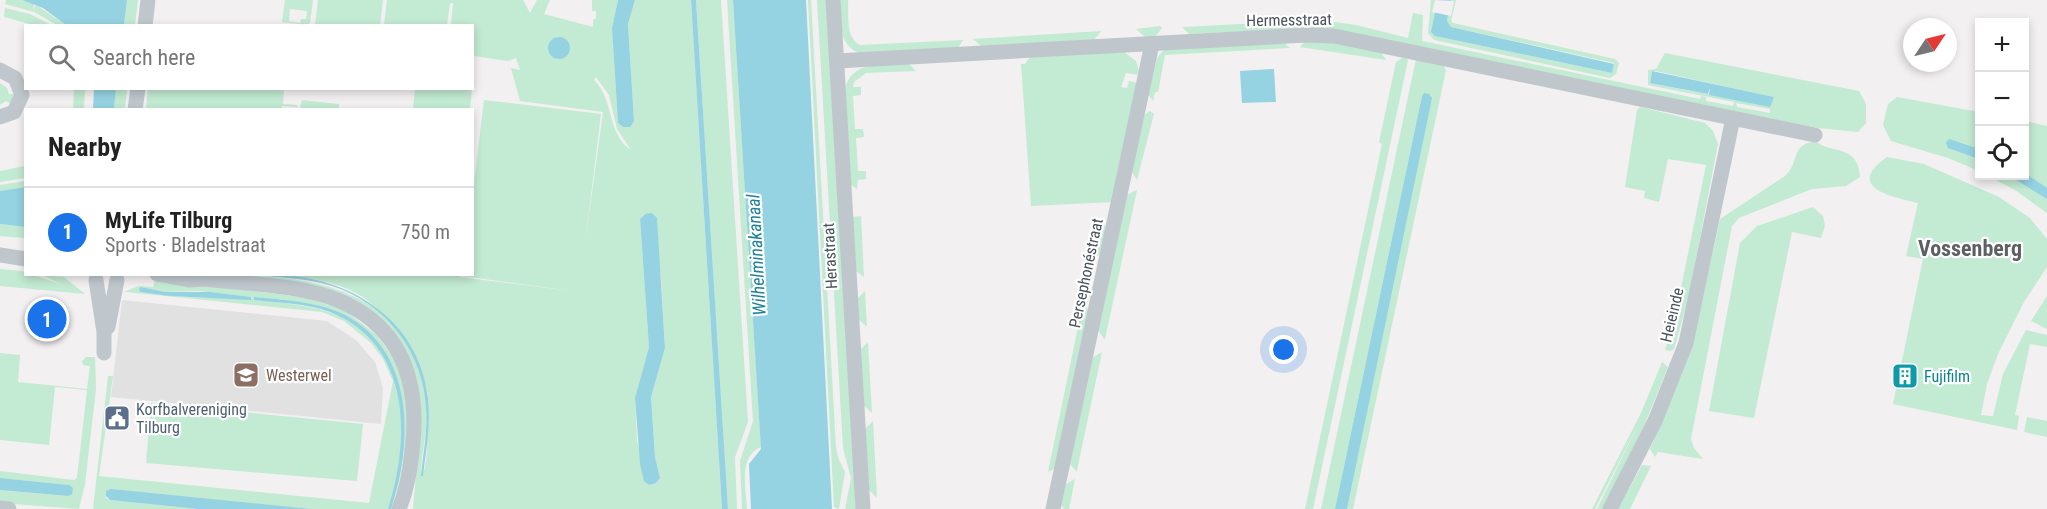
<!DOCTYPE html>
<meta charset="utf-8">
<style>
body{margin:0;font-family:"Roboto Condensed",sans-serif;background:#f2f2f2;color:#222}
.controls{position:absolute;right:18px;top:18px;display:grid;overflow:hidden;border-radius:0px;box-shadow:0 3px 9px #0003}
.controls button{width:54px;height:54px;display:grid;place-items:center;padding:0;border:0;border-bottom:2px solid #e0e0e0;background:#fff;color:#222;font:30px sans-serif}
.compass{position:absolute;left:1903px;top:18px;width:54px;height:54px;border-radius:50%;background:#fff;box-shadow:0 3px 9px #0003;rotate:55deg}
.you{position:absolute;left:1284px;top:350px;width:21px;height:21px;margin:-15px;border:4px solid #fff;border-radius:50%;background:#1a73e8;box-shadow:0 0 0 9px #1a73e833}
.badge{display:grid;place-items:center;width:39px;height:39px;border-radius:50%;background:#1a73e8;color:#fff;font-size:20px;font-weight:700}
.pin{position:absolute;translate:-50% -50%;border:3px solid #fff;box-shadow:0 2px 6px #0006}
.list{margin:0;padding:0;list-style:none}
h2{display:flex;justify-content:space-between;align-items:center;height:78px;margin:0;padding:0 24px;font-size:26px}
h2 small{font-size:20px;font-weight:400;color:#767676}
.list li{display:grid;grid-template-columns:39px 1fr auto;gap:18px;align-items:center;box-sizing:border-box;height:90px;padding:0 24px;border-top:2px solid #e0e0e0}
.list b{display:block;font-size:22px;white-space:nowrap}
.list p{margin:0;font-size:20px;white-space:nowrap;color:#767676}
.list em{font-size:20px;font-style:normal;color:#767676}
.icon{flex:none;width:33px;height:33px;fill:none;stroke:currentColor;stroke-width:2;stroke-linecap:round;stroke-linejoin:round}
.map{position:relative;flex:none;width:2047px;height:509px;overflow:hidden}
.search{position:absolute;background:#fff;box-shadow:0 3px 9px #0003;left:24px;top:24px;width:450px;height:66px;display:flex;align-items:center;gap:15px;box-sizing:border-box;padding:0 21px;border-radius:0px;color:#767676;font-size:22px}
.panel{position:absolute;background:#fff;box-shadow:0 3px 9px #0003;left:24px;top:108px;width:450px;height:168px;border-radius:0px}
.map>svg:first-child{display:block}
.education{fill:#e2e1e1}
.green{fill:#c3ead2;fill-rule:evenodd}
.water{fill:#95d2e2}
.pier{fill:#f2f0f0}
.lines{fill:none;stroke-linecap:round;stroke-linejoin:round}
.minor{stroke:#bfc7cd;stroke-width:15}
.labels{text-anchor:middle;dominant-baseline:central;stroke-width:4.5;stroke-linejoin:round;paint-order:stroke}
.street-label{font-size:16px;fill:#49535b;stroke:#fff}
.education-label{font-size:16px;fill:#785e54;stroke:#fff;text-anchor:start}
.culture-label{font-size:16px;fill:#0d838f;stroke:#fff;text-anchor:start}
.service-label{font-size:16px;fill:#4e5e75;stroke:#fff;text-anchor:start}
.water-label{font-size:18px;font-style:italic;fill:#1c819b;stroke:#fff}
.district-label{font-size:22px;font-weight:bold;fill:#5d6063;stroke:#fff}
</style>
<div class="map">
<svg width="2047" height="509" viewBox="0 0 2047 509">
<rect width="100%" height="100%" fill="#f2f0f0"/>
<!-- education -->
<polygon class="education" points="122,300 327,321 356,340 375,362 383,388 381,424 111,397"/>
<!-- green -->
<g class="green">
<polygon points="6,0 22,0 34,4 33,10 36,5 66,25 57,25 34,12 5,4"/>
<polygon points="127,0 138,0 135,25 124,25"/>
<path d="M285,0H313L310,23L307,25L282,22ZM290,9L307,11L306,19H301L300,23L289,21Z"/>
<polygon points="318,0 383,0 380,25 315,25"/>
<path d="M387,0H523L530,13L537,0H550L544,14L593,27V19H596V11H592V0H618L612,28L618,123L623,127L630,126L634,121L628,24L635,0H691L722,509H413L421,420L417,380L372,313L208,275C305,274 413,284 426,403C429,427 421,452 421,476C428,468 427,441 428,428C432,396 424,369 406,342C368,288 339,280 275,275H459L460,277L579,292L462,276L472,274L473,192L484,100L601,114L585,244L603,112L520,101L511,68L520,70L516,58L508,61L473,56L472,26L451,25L453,3H450L447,25H384ZM596,77L609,95L617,129L631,150C606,133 615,101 594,80ZM644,214H652L661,277L665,348L651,397L655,457L660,478L656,483L649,485L637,441L635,398L649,347L640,219Z"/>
<polygon points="696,0 721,0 748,422 735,457 737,509 728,509"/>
<path d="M727,0H733L761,447C738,456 746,489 747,509H742L740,461L753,421Z"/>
<polygon points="808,0 811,0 836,448 839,460 845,472 839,509 834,507"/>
<polygon points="817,0 828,0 858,509 845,509 851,478 843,448"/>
<path d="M839,0H848C849,15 845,37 860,45L963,40L958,48L859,53C837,44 841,20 839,0Z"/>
<polygon points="1431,0 1438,0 1435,36 1612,73 1614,63 1451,27 1447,21 1451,0 1456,0 1451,21 1453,23 1615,59 1619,63 1616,74 1610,78 1434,40 1428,33"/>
<polygon points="5,8 30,14 51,25 34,25 4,17"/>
<path d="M1413,13L1423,15L1422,41L1700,99L1701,96L1706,97V101L1733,106L1734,102L1648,85V70L1656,69L1665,53L1859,91L1866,104V123L1858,132L1818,128L1312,28L1189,34L1182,27L1320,20L1356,25L1408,38ZM1652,71H1656L1773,97L1737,100L1650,83ZM1736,103L1770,109V113L1737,107Z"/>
<polygon points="1160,26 1162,28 1156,36 1145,37 1136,29"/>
<polygon points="1101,31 1094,40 981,46 973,39"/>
<polygon points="1307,39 1380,51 1386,60 1300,47"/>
<polygon points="1281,40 1290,48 1165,55 1158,92 1155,92 1153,101 1148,94 1157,58 1164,50"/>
<polygon points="1124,52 1136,61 1140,75 1126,73 1121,87 1127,88 1129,81 1138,83 1113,202 1031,206 1021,64 1025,64 1031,56"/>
<polygon points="1405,56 1408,60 1313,509 1305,509 1382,144 1379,142 1396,62"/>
<polygon points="1416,59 1442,64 1446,70 1353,509 1347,509 1431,95 1422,96 1335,509 1321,509"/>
<path d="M908,63L916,71L866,73L854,82L853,87H861V95L853,96L855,129H863L864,137L856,138L858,171H866V179L858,180L857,189L850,184L845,91C849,60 884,65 908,63Z"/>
<polygon points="0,83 7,88 9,94 17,94 13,105 6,101 0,105"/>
<polygon points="74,89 85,89 84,109 73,109"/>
<polygon points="116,89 127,89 125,109 114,109"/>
<polygon points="148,89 284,89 283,104 297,105 297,107 282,106 281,110 146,109"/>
<polygon points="415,89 472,89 470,109 413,109"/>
<polygon points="1897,97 1979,112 1979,171 1948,158 1891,141 1883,125 1888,104"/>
<polygon points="302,100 339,104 339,109 300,108"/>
<polygon points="1641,107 1705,123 1713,131 1718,144 1688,300 1674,349 1671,351 1665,350 1675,318 1706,165 1668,159 1659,202 1644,198 1645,191 1625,187 1637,110"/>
<polygon points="1150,111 1154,114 1137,180 1132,172 1144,115"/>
<polygon points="2025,121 2047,126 2047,213 2015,190 1988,176 2024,176"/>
<path d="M1816,141C1827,154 1859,143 1860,177L1846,186L1812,189L1739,218L1732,226L1691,439L1694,448L1703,459L1658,452L1655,457L1650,449C1685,373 1703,300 1720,219L1785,176C1801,161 1789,145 1816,141Z"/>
<path d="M1887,157L1924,164L1999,197L2030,218L2047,239V267L2024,302L1998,354L1987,384L1981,415L1993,416L2003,374L2026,330L2047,335V347L2030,344L2015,415L2019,416L2017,430L1893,404L1923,259L1906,256L1918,203C1894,197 1843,188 1887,157Z"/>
<polygon points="25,166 25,178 0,182 0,171"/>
<polygon points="25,181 25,187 0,191 0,185"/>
<polygon points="1137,190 1105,339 1104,339 1098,330 1127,195"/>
<polygon points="1813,207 1823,216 1825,226 1821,238 1792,232 1754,418 1709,411 1740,243 1757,226"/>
<polygon points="861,216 864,277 856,271 852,217"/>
<polygon points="1101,220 1107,230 1103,252 1092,259"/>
<polygon points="0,224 25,227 25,238 0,236"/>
<polygon points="0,269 22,271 60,284 42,275 64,277 85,294 0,286"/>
<path d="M155,278L308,298L344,310L377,335L395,360L405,385L410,425L396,509H391C416,439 413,340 332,310C307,301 280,300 254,297V300C283,303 312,304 339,316C414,349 410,444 388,509H312L106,491V498L110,500L198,509H93L108,376H113L99,476L369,503L393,381L383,359L371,343L344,321L322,312L126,292L122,324L126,291L139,286L153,287ZM141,287L165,292L199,291L250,297L251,299L181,297L140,292Z"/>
<polygon points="865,291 867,326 866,326 858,319 857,299"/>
<polygon points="2047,296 2047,329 2031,321"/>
<polygon points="1083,303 1090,312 1056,468 1048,472"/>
<polygon points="868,342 872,413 864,406 860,350"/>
<polygon points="1102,352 1077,470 1077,472 1070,464 1092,358"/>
<polygon points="0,353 20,355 18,382 87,389 90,366 83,365 82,361 86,357 95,357 96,389 85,484 79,509 0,503 0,490 68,496 69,485 0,478 0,471 74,480 77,478 87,390 55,387 49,445 0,440"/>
<polygon points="1662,362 1668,367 1644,426 1602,509 1597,509 1641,419 1595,509 1592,509 1641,413"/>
<polygon points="151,403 363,424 357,481 146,463"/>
<polygon points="2027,417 2047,421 2047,437 2024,432"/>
<polygon points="873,421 877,498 869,490 865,429"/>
<polygon points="1642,465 1651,466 1630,509 1618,509"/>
<polygon points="1075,479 1069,509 1064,509 1061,505 1066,484"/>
</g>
<!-- water -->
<g class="water">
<polygon points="22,0 127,0 124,25 66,25 43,8"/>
<polygon points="618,0 635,0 628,24 634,121 630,127 623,127 618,123 612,28"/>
<polygon points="691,0 696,0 728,509 722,509"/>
<polygon points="733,0 806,0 832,509 751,509 749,464 761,449"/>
<polygon points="1438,0 1451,0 1447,21 1451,27 1614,64 1612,73 1435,36 1431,32"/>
<circle cx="559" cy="48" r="11"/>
<polygon points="1274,69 1276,102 1242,103 1240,71"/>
<polygon points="1652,71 1774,97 1770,107 1709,95 1710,88 1708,94 1650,83"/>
<polygon points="94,89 116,89 114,109 93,109"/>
<polygon points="1424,93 1429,94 1432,98 1347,509 1335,509 1422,96"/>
<polygon points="1949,139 1979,149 1979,159 1948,148 1946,143"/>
<polygon points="2025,173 2047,188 2047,199 2010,176 2024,176"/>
<polygon points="25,187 25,227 0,224 0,191"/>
<polygon points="652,213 657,218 665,348 651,397 655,457 660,478 656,483 649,485 644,481 640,464 635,398 649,347 640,219 645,214"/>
<path d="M257,275C337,270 418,312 428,398C431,424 426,451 423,476H421C423,454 428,430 426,407C423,349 382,299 325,284C303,278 280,278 257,275Z"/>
<polygon points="141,287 165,292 210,292 251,297 251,300 170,296 140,292 139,289"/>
<path d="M254,297C283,300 315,301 343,314C415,350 414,443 391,509H388C411,438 411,344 330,312C306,303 279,303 254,300Z"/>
<polygon points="0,478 69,485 73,488 72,494 68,496 0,490"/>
<polygon points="111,489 312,509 198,509 110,500 106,496 106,491"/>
</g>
<!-- pier -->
<polygon class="pier" points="1435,0 1454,1 1451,16 1432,12"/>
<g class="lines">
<!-- minor -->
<g class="minor">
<polyline points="833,0 863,509"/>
<polyline points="145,26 148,0"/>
<polyline points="837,61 1307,35 1334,36 1815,135"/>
<polyline points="0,70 15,78 22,95 14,112 0,117"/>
<polyline points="135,110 138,88"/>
<polyline points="0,255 26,259"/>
<polyline points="157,274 189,280 205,279"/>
<path d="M195,274L205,279C247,284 302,285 340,301C405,329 420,387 412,452C410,472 407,490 399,509"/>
<polyline points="96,280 104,332 104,353"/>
<polyline points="108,327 117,280"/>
<polyline points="0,508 9,509"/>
<polyline points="1053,509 1152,44"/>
<polyline points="1610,509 1655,421 1686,343 1733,118"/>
</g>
</g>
<!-- icons -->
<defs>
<symbol id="school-square" viewBox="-11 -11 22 22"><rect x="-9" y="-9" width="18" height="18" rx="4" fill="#8d6e63" stroke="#fff"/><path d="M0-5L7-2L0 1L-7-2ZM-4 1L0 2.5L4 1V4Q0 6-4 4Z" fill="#fff"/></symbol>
<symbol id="building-square" viewBox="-11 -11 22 22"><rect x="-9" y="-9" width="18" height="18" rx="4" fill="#0f9aa8" stroke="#fff"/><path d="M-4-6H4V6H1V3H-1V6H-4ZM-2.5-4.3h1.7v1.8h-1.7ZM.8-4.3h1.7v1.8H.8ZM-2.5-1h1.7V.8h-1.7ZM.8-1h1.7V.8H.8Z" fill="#fff"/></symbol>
<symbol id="civic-square" viewBox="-11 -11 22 22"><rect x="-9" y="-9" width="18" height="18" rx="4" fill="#5c6f8a" stroke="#fff"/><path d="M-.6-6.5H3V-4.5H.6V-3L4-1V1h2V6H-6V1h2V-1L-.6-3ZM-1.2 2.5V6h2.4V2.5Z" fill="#fff"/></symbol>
</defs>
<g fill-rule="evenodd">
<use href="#school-square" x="231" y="360" width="30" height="30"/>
<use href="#building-square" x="1890" y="361" width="30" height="30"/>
<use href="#civic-square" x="102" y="403" width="30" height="30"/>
</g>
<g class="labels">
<!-- street labels -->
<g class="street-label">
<text transform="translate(1289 20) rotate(-1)">Hermesstraat</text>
<text transform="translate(830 256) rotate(-93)">Herastraat</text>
<text transform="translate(1086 273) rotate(-78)">Persephonéstraat</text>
<text transform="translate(1672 315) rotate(-77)">Heieinde</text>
</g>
<!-- education labels -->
<g class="education-label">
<text x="266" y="375">Westerwel</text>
</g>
<!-- culture labels -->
<g class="culture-label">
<text x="1924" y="376">Fujifilm</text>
</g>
<!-- service labels -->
<g class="service-label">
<text x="136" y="409">Korfbalvereniging<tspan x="136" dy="18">Tilburg</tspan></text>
</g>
<!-- water labels -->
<g class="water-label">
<text transform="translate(756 255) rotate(-93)">Wilhelminakanaal</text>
</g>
<!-- district labels -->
<g class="district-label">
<text x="1970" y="248">Vossenberg</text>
</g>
</g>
</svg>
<div class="controls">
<button>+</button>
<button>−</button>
<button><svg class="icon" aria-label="locate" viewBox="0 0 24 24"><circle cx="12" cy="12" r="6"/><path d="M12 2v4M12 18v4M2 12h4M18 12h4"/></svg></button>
</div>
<svg class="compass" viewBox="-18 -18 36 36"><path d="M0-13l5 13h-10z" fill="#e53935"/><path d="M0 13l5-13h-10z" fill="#767676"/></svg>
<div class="you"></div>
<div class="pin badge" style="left:47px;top:319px">1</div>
<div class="search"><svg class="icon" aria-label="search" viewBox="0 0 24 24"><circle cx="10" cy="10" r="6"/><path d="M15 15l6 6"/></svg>Search here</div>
<section class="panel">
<h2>Nearby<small></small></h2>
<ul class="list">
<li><span class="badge">1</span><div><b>MyLife Tilburg</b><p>Sports · Bladelstraat</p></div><em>750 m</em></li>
</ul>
</section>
</div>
